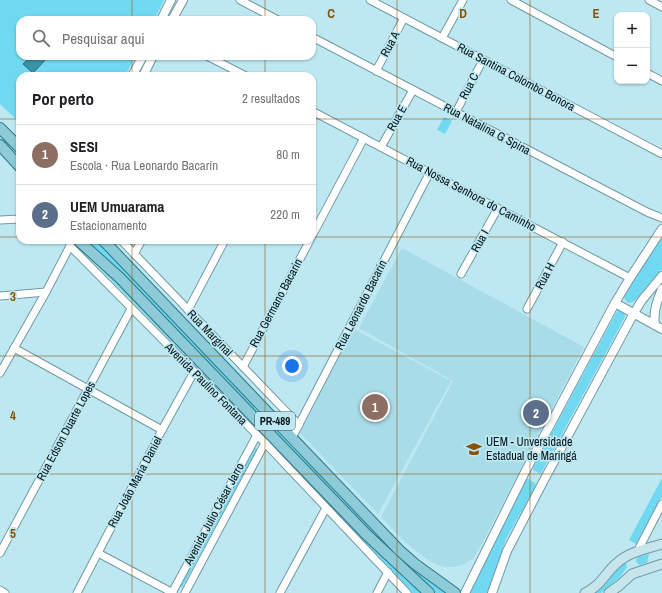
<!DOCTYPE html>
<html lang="pt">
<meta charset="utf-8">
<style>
body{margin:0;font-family:"Archivo Narrow",sans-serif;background:#f2f2f2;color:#202124}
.controls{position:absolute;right:12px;top:12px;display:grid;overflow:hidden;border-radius:8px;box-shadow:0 1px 3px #0004}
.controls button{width:36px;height:36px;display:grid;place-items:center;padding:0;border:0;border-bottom:1px solid #e0e0e0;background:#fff;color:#202124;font:20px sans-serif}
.you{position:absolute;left:292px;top:366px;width:14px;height:14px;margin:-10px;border:3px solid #fff;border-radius:50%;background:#1a73e8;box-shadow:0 0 0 6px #1a73e833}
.badge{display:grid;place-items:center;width:26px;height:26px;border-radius:50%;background:#8a5106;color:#fff;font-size:13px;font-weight:700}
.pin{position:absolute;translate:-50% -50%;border:2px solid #fff;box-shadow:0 1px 4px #0006}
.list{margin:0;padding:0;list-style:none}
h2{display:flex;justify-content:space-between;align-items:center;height:52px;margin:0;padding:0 16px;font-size:17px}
h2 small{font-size:13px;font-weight:400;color:#757577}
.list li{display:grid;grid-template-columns:26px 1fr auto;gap:12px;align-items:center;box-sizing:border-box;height:60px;padding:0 16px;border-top:1px solid #e0e0e0}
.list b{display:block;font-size:15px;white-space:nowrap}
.list p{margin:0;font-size:13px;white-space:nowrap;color:#757577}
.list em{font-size:13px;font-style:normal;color:#757577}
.icon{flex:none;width:22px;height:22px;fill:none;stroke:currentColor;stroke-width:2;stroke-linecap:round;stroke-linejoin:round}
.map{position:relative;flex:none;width:662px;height:593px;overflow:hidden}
.search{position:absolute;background:#fff;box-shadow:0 1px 3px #0004;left:16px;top:16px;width:300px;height:44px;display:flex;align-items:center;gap:10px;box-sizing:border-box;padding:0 14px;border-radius:12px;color:#757577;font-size:15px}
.panel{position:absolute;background:#fff;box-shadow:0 1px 3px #0004;left:16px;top:72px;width:300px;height:172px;border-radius:12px}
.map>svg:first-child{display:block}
.built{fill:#a9dce9}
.green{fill:#70d8f0}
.water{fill:#3992a5;stroke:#296c7b}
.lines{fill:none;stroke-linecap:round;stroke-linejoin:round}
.minor-casing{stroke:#7199a3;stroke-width:9}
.tertiary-casing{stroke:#7199a3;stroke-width:10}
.secondary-casing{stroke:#7199a3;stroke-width:11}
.primary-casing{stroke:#2c7585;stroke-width:12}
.minor{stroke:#fff;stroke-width:7}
.tertiary{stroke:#fff;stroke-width:8}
.secondary{stroke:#c6e5ec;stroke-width:9}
.primary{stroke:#8dcbd9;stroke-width:10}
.grid{fill:none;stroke:#8a5106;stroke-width:1;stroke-opacity:0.55}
.labels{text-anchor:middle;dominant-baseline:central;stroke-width:3.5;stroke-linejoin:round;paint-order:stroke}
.shield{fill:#bde7f1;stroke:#3c5359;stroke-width:1}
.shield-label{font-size:11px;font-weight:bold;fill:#051418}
.street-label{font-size:12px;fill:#051418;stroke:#bde7f1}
.poi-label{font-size:12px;fill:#051418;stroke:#bde7f1;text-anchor:start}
.grid-label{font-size:13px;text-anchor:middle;font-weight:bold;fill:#8a5106;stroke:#bde7f1;stroke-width:3.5;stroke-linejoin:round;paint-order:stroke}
</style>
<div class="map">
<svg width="662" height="593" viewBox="0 0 662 593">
<rect width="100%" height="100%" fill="#bde7f1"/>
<!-- built -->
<g class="built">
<polygon points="402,248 584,347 478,551 473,559 462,565 454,567 445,567 435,564 425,558 403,540 381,517 453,381 359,328"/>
<polygon points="354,329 451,381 378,514 300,433"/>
</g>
<!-- green -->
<g class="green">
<polygon points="0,0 164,0 154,20 20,20 20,56 135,56 125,76 20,76 20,123 0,104"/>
<polygon points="444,117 452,121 445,134 437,130"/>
<polygon points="662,236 662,269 652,280 635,301 629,303 627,302 624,298 625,296 637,274"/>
<polygon points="85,240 97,240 398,551 449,593 435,593 406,568 126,277"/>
<path d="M81,245L188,350L405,579L422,593H411C353,533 297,470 239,410C186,355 132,302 79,247Z"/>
<polygon points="617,311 619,311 624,313 625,317 541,473 539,473 533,470 533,468"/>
<polygon points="253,446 257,449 182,588 179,586"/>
<polygon points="662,478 662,496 636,544 629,540"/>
<polygon points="526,479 528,479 535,483 536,486 506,539 487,593 470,593 495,539"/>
<polygon points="649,554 647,563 640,565 637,563 636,560 638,557"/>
<polygon points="625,562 626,563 627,567 619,578 601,593 594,593 617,567"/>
</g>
<!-- water -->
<polygon class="water" points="31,56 49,56 33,73 23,64"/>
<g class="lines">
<defs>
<g id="minor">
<polyline points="240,0 278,20"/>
<polyline points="370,0 662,154"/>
<polyline points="511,0 617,57"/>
<polyline points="649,0 662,7"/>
<polyline points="312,37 647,212 662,218"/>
<polyline points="442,38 463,0"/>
<polyline points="207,56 246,76"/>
<polyline points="376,71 404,18"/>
<polyline points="647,73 662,81"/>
<polyline points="312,111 630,278"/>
<polyline points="456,112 483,60"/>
<polyline points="381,147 413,90"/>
<polyline points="0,220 20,219"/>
<polyline points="312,236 364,138"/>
<polyline points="121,240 299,425"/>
<polyline points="70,246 265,443 407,593"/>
<polyline points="134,254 142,240"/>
<polyline points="461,274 498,208"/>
<polyline points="0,296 46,292"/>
<polyline points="527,309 563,242"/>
<polyline points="188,310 225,240"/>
<polyline points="14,348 162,430"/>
<polyline points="243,367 310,240"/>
<polyline points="0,373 46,292 70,246 71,240"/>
<polyline points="292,438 430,172"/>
<polyline points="637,552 662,504"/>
<polyline points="0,553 131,309"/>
<polyline points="98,553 173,593"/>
<polyline points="0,590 5,593"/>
<polyline points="77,593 162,430 194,372"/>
<polyline points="172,593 257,435"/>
<polyline points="185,593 265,443"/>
<polyline points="280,593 326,508"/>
<polyline points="377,593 388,572"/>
</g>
<g id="tertiary">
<polyline points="161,20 171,0"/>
<polyline points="172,20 183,0"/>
<polyline points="132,76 143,56"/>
<polyline points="143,76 153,56"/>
<polyline points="615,303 662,329"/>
<path d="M655,325C653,312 657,301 662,289"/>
<polyline points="465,593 525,472 615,303 630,278 662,229"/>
<polyline points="492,593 507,551 543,482 634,313 642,300 662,276"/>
</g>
<g id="secondary">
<path d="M585,593C602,585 604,574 617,563C629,552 646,549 662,544"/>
<polyline points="609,593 620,585 632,574 662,564"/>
</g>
<g id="primary">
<polyline points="0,128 20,148"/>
<polyline points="0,145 20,167"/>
<polyline points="78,240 120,278 366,534 429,593"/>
<polyline points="103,240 399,550 415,564 455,593"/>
</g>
</defs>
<!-- minor casing -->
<use href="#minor" class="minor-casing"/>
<!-- tertiary casing -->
<use href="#tertiary" class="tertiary-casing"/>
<!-- secondary casing -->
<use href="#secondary" class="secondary-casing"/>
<!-- primary casing -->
<use href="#primary" class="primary-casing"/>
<!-- minor -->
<use href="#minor" class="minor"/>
<!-- tertiary -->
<use href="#tertiary" class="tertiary"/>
<!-- secondary -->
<use href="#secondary" class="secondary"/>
<!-- primary -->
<use href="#primary" class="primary"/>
</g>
<!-- grid -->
<path class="grid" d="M132,0V20M265,0V20M397,0V593M530,0V593M132,56V76M265,56V76M0,119H20M312,119H662M0,237H20M312,237H662M132,240V593M265,240V593M0,356H662M0,474H662"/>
<!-- icons -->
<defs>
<symbol id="university-bare" viewBox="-9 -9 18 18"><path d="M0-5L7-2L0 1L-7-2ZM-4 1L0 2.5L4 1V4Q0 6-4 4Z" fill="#8a5106" stroke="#bde7f1" stroke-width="2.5" paint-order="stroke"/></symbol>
</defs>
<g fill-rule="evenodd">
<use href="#university-bare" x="463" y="438" width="22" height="22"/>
</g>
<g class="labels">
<!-- shield labels -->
<rect class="shield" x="255" y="412" width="40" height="18" rx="3"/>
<g class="shield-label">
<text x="275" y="421">PR-489</text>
</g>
<!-- street labels -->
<g class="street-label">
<text transform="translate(390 44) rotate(-62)">Rua A</text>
<text transform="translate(516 77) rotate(28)">Rua Santina Colombo Bonora</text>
<text transform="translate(469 86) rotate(-63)">Rua C</text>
<text transform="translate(397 118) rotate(-61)">Rua E</text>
<text transform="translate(487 129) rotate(28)">Rua Natalina G Spina</text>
<text transform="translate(471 194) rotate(28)">Rua Nossa Senhora do Caminho</text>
<text transform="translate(480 241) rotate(-61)">Rua I</text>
<text transform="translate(545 276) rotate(-62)">Rua H</text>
<text transform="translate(276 303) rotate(-62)">Rua Germano Bacarin</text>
<text transform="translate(361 305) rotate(-63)">Rua Leonardo Bacarin</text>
<text transform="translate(210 333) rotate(46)">Rua Marginal</text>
<text transform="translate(206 384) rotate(45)">Avenida Paulino Fontana</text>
<text transform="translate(66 431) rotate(-62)">Rua Edson Duarte Lopes</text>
<text transform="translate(135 482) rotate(-62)">Rua João Maria Daniel</text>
<text transform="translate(214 514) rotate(-62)">Avenida Julio César Jarro</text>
</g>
<!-- poi labels -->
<g class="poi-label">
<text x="486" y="442">UEM - Unversidade<tspan x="486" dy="14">Estadual de Maringá</tspan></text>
</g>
</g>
<g class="grid-label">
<text x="331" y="18">C</text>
<text x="463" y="18">D</text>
<text x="596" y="18">E</text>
<text x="13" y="301">3</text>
<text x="13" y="420">4</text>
<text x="13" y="538">5</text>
</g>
</svg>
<div class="controls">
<button>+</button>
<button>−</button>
</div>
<div class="you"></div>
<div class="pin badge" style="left:375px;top:407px;background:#8d6e63">1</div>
<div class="pin badge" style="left:536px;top:413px;background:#5c6f8a">2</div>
<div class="search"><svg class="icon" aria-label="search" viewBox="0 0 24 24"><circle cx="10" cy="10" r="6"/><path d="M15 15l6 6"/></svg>Pesquisar aqui</div>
<section class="panel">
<h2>Por perto<small>2 resultados</small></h2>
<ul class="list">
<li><span class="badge" style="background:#8d6e63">1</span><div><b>SESI</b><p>Escola · Rua Leonardo Bacarin</p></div><em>80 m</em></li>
<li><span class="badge" style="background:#5c6f8a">2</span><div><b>UEM Umuarama</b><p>Estacionamento</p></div><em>220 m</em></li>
</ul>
</section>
</div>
